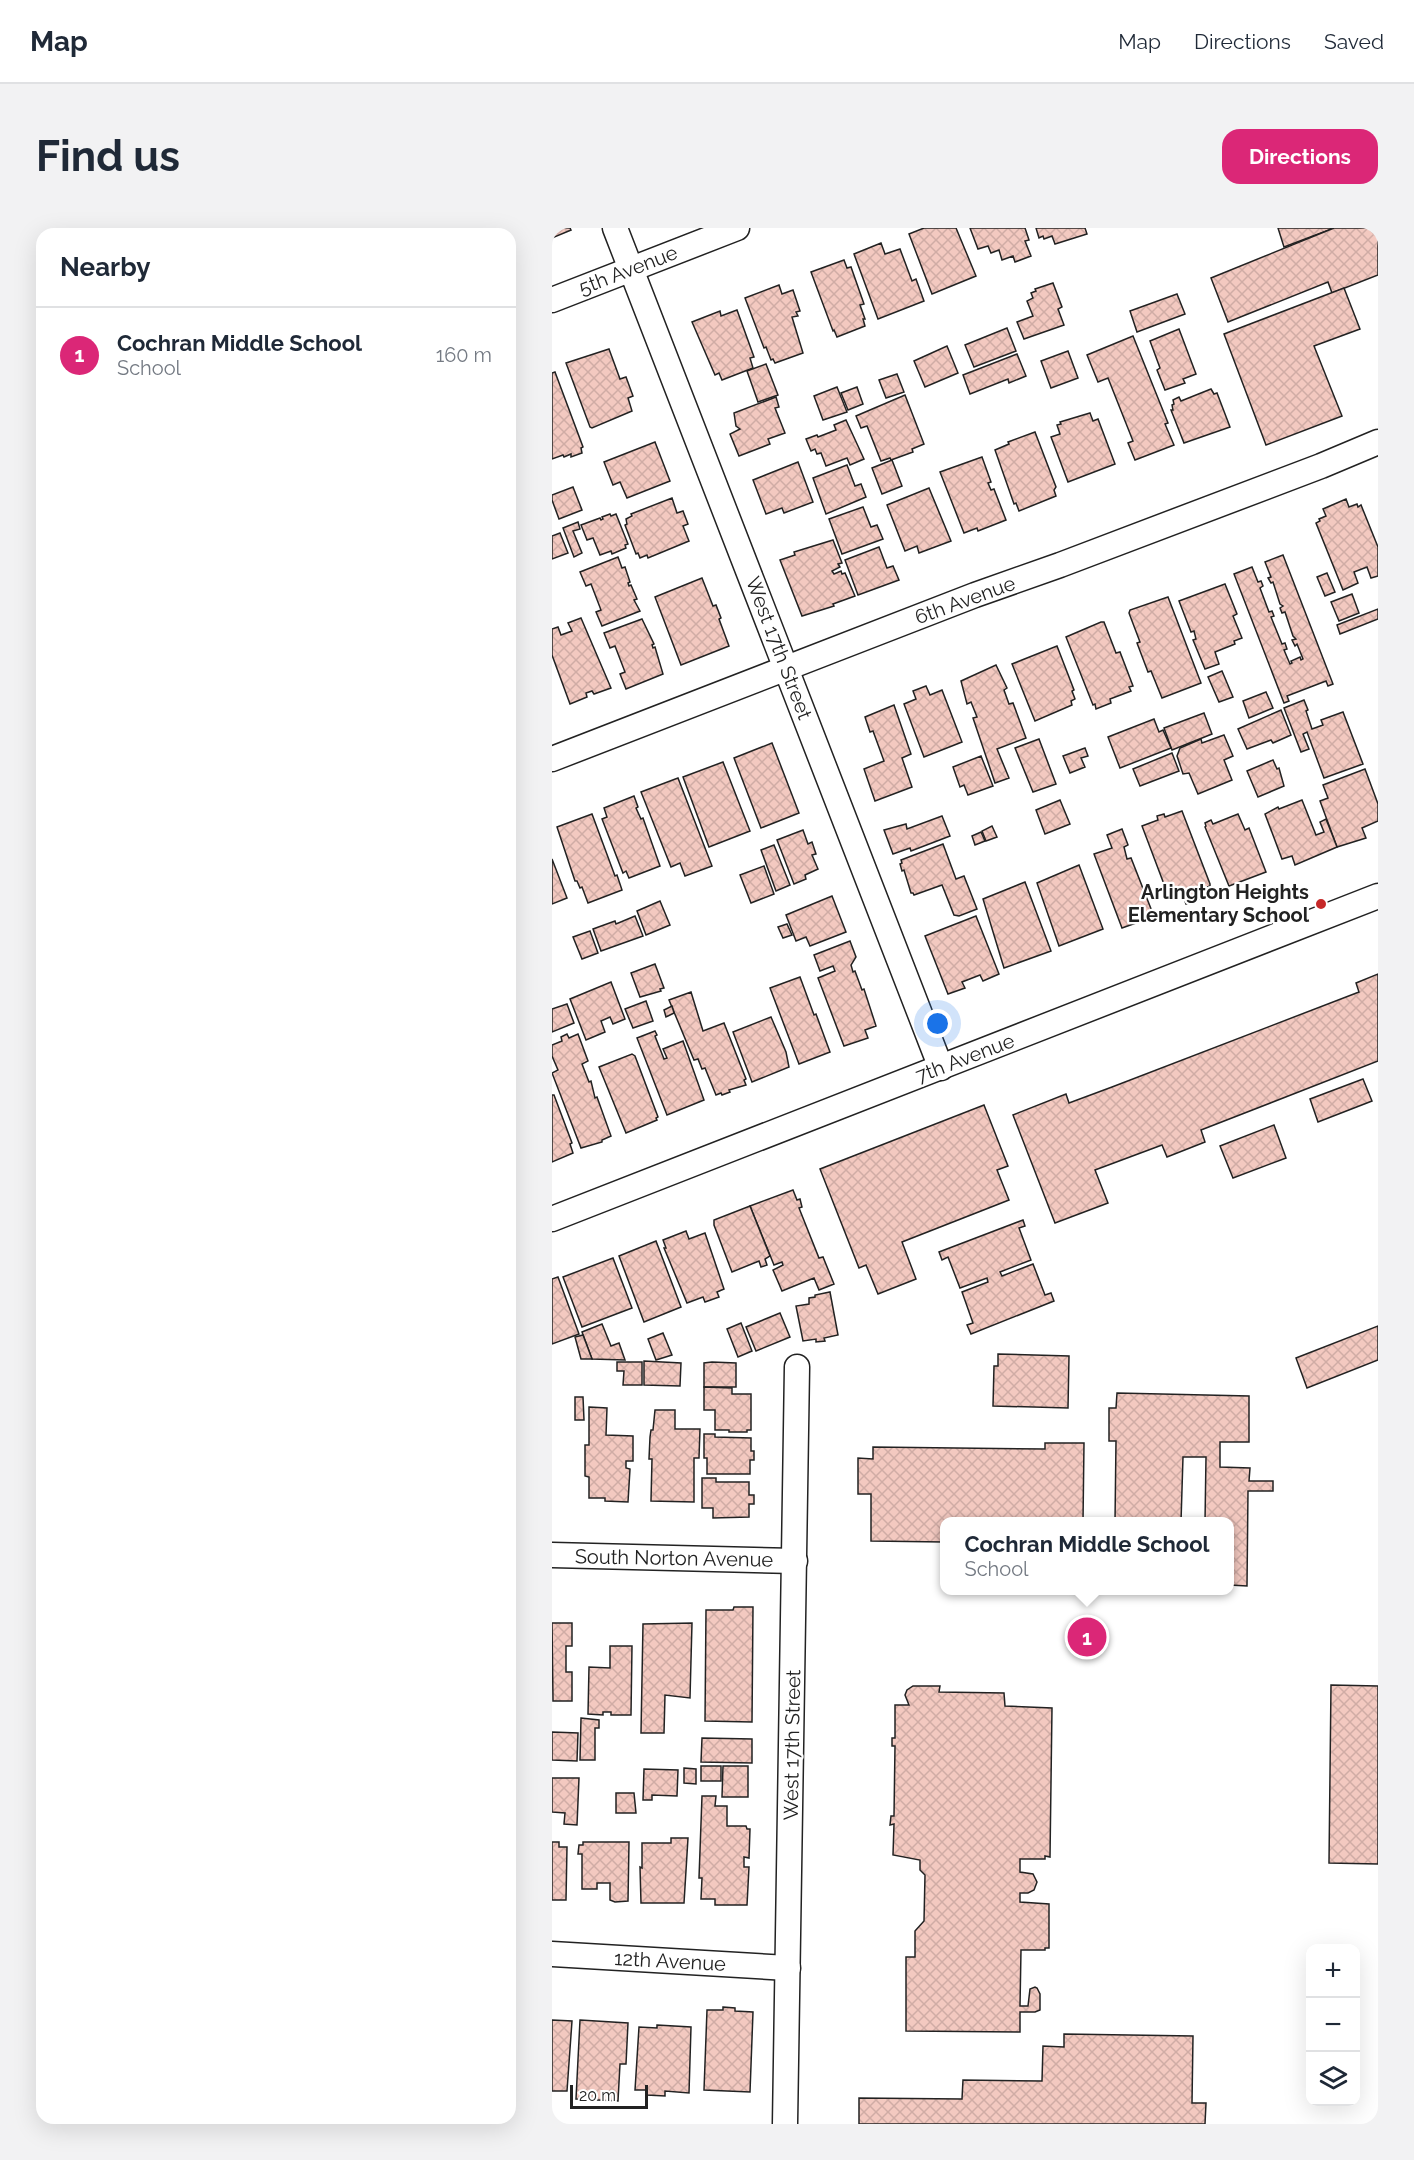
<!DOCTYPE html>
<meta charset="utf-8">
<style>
body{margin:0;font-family:Raleway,sans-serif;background:#f2f2f3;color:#1f2937}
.controls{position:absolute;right:18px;bottom:18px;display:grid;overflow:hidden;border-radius:12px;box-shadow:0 6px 24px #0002}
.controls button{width:54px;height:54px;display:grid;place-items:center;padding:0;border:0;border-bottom:2px solid #e0e1e3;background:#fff;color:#1f2937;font:30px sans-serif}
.scale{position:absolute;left:18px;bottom:15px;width:78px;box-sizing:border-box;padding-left:6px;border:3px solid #222;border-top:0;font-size:16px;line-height:21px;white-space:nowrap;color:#222;-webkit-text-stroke:4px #fff;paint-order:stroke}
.you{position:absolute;left:386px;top:796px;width:21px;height:21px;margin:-15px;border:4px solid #fff;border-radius:50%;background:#1a73e8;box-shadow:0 0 0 9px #1a73e833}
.badge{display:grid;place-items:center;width:39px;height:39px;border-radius:50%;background:#db2777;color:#fff;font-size:20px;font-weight:700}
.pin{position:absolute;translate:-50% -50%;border:3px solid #fff;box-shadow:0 2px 6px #0006}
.popup{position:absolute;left:388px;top:1289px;width:294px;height:78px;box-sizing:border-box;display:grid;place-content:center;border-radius:12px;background:#fff;filter:drop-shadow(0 2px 4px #0005);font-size:20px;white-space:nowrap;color:#747a83}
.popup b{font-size:22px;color:#1f2937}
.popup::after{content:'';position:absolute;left:50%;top:100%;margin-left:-12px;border:12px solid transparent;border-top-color:#fff}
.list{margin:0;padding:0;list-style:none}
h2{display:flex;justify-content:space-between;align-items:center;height:78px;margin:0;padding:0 24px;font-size:26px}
h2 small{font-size:20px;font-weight:400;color:#747a83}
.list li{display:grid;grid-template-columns:39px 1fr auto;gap:18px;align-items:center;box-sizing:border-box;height:96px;padding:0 24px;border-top:2px solid #e0e1e3}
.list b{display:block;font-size:22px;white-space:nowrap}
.list p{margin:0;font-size:20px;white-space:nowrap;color:#747a83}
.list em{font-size:20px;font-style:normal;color:#747a83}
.icon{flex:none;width:33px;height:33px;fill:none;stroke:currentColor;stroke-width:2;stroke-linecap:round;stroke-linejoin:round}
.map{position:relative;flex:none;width:826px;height:1896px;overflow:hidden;border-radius:18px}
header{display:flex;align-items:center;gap:36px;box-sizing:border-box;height:84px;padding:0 30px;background:#fff;border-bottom:2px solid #e0e1e3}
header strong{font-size:28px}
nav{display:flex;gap:33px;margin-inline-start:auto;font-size:21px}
.intro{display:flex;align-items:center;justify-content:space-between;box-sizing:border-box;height:144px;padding:0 36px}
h1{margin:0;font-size:42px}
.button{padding:15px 27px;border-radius:18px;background:#db2777;color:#fff;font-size:21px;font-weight:700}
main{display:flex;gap:36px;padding:0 36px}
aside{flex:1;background:#fff;border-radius:18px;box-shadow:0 6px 24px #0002}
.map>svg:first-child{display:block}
.building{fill:url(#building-cross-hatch);stroke:#222;stroke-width:1.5}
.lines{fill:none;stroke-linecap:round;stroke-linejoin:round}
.street-casing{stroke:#222;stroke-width:27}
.street{stroke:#fff;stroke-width:24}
.poi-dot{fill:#c62828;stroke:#fff;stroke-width:2}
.labels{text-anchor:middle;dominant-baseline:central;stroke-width:4.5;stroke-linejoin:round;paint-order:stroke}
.street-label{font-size:20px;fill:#222;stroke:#fff}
.poi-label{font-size:20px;font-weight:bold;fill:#222;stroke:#fff;text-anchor:end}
</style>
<header>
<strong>Map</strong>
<nav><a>Map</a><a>Directions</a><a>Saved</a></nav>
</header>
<div class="intro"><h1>Find us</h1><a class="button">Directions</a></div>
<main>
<aside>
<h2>Nearby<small></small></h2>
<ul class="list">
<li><span class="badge">1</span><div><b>Cochran Middle School</b><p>School</p></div><em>160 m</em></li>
</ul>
</aside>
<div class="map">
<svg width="826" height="1896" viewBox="0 0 826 1896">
<defs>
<pattern id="building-cross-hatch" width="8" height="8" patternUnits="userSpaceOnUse" patternTransform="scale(1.5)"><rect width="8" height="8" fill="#f3c9c0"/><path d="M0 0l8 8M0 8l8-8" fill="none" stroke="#d0aca5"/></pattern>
</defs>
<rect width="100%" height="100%" fill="#fff"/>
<!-- building -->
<g class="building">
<polygon points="0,0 18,0 19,2 0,10"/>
<polygon points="372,0 404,0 424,48 380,66 357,6"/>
<polygon points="418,0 473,0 477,12 473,13 479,28 463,34 461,28 450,32 447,22 439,25 436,18 426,21"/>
<polygon points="484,0 533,0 535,6 503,16 500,8 492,11 491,8 487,10"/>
<polygon points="726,0 782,0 732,19"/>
<polygon points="782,0 826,0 826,47 780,65 776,54 676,94 659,50"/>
<polygon points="329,15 333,26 348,21 360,53 364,51 372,73 326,91 302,26"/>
<polygon points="292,32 295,40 299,39 312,76 308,77 313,91 311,91 313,98 285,109 282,102 281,103 259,44"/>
<polygon points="501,55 510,79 506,81 512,97 472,111 465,94 481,88 475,73 481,70 479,65 484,63 483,61"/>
<polygon points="227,57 230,66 241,62 248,83 244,84 246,88 240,89 251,125 223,135 221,131 219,132 214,119 212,120 193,70"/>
<polygon points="792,60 808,101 762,118 790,188 714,217 672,106"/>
<polygon points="625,66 633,86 585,104 578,83"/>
<polygon points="185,82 202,129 198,130 201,140 170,152 167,145 163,147 140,94 168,83 169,88"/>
<polygon points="455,100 464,123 422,139 413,117"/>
<polygon points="627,101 644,146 631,151 633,155 613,162 605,142 608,140 598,113"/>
<polygon points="581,108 616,195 613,196 622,217 583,232 576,215 581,213 556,150 546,154 535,127"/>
<polygon points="395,118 406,145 373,159 362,133"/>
<polygon points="57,121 68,151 74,149 81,168 76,170 80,183 40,200 38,199 14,135"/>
<polygon points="516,123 526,150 499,160 489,133"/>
<polygon points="465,126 474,148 457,155 456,151 418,166 411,147"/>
<polygon points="214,136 226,167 206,174 195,143"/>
<polygon points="3,144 31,219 29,220 30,225 19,229 19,226 12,229 11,227 0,231 0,145"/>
<polygon points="345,146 352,164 334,170 327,152"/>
<polygon points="285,159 295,184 271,192 262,168"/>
<polygon points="305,159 311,176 296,182 289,165"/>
<polygon points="659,161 662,166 665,165 678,199 632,215 619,182 621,182 620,177 622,176 621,172 627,169 629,173"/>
<polygon points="353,167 372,216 360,221 361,224 339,232 338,230 329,233 315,198 309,200 304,188"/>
<polygon points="224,169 227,179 223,180 233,205 216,211 218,216 187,228 178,206 188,201 184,198 182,185"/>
<polygon points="538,185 541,193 546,191 563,236 516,254 499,209 508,206 505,197 509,196 508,194"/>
<polygon points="294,192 312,231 298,237 295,230 274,238 269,225 265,226 263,221 259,223 254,211 265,207 266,209 284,202 282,197"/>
<polygon points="483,204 504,259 502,262 504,268 467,283 464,275 462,276 443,222 457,216 456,214"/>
<polygon points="103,214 118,253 75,270 68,254 61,257 52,234"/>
<polygon points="430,229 439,254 436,255 439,262 442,261 454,292 426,303 425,300 412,305 388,244"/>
<polygon points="340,232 350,258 330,266 320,240"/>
<polygon points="246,234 261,274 232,285 230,280 214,286 201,252"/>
<polygon points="295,237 303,258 309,256 314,269 274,286 261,250"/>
<polygon points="21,259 30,282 7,291 0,272 0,267"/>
<polygon points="377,260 399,313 367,325 365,318 353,323 335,277"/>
<polygon points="120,270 125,285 131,283 136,296 131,298 137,313 96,330 95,327 88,330 86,325 84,326 73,297 75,296 74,291 80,288 79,286"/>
<polygon points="794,271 797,279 805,276 806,279 809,277 826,319 826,348 819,350 815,339 802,344 806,355 791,362 764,295 768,293 767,291 774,288 771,281"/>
<polygon points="311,279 319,299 325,297 331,311 290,326 277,291"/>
<polygon points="58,286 59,288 64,286 76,316 73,317 74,320 60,326 59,323 48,327 41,310 35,312 29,297 48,290 49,292 51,291 50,289"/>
<polygon points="26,294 28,301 21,303 30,325 22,329 11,300"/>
<polygon points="8,305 16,325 0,331 0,308"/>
<polygon points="281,312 290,335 286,336 288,339 280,343 282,346 289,343 290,346 293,345 303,368 281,376 282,378 250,388 228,332 243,327 242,324"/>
<polygon points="327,319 335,340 341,338 347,352 306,367 293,332"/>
<polygon points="731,327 781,456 776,458 774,453 735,468 737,473 732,475 682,346 700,339 706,354 709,353 711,358 708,360 717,384 720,383 722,388 719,389 730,416 733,415 735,421 732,422 738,436 740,435 739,433 748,429 749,432 751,431 745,416 743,418 740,412 744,411 741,408 733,384 730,385 728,380 731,378 728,376 721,354 719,355 716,350 719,349 713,334"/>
<polygon points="66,329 70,340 73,339 78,354 76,355 77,358 79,357 85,371 82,372 88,383 50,398 44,384 49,382 39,356 34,358 28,344"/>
<polygon points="775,345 783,364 773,368 765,349"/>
<polygon points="150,350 161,378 164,377 169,390 167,391 177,418 129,437 103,369"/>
<polygon points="673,356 685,386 681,388 690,410 682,413 683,416 663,424 667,436 653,441 641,412 644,411 642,403 639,404 627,373"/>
<polygon points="800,366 807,385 787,393 779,374"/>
<polygon points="616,369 649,455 610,470 599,443 596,444 585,415 588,414 577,385 578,382"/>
<polygon points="826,381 826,391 788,406 785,397"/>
<polygon points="29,390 59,460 42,466 40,463 34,465 35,469 18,476 0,427 0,401 6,399 9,407 20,403 16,395"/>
<polygon points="90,391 102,416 100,417 101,420 103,419 111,446 74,461 68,446 73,444 63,418 58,420 52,405"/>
<polygon points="549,394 552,394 564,425 568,424 581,458 577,459 579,463 558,471 559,475 544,481 543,476 541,477 514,409"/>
<polygon points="505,418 522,462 520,463 523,471 519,473 520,477 483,493 460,436"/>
<polygon points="444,437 455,460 452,462 457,476 461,475 474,510 445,521 457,550 443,555 421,490 425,489 419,474 415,476 409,453"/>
<polygon points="670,443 681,469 667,474 656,449"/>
<polygon points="374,458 378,467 390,462 410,514 372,529 352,476 364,471 361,463"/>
<polygon points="714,464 721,480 697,490 691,473"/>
<polygon points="752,472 756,482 754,483 760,501 771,497 769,492 791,484 811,536 772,550 755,504 751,506 757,521 749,524 732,480"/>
<polygon points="342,477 359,526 350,530 360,559 323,573 312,541 332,533 321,503 318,504 313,489"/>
<polygon points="729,482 739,507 721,515 719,512 695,521 686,501"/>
<polygon points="652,485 660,506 620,522 612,500"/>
<polygon points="602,491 607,504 611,502 619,520 568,540 556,509"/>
<polygon points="672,507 681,528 672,532 680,552 646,566 637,545 631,546 625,528 628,520 649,511 650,515"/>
<polygon points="487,511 504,556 481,564 463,520"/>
<polygon points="220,515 247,585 209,600 182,530"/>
<polygon points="533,520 536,528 529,530 533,539 518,545 511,528"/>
<polygon points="620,525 627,543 588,558 581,541"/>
<polygon points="429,528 441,558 416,567 412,557 408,559 401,539"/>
<polygon points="721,532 725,541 727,540 732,558 706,569 695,543"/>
<polygon points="171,534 198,603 157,619 131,549"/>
<polygon points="813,541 826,576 826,593 810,600 814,610 785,619 768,573 776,570 771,557"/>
<polygon points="126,550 160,638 133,648 128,635 119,639 89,564"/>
<polygon points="82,568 86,579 84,580 89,591 91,590 108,638 77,650 74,643 71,645 50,591 55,589 52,580"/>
<polygon points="508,572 518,596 493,606 484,582"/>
<polygon points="750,572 764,607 772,604 768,594 774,591 785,619 743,637 740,628 730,631 713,586 726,579 727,581"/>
<polygon points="630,583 658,656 658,658 647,662 650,670 634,676 631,668 618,672 590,598 606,592 605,588 612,586 613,589"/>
<polygon points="40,586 63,648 65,647 70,662 36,675 30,659 28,660 25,653 23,653 5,599"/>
<polygon points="686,586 693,602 697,600 714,644 677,658 653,599 654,598 653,595 659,592 661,596"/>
<polygon points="390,588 398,608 359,623 358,620 341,626 332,602 354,596 355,601"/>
<polygon points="440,598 445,609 434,613 430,603"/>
<polygon points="570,601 576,617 572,619 575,631 579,630 601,686 597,688 598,690 570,700 542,626 560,620 555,607"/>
<polygon points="251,602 256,616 260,614 264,626 260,627 266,641 253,647 254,651 242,656 225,612"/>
<polygon points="429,604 433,613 423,617 420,608"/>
<polygon points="391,616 404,651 412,648 425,681 407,688 402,687 390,657 362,667 361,665 359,665 352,642 350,643 348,636 350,635 349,632"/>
<polygon points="222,617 238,657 224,663 209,622"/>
<polygon points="0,631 15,670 0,676"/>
<polygon points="527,637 551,701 507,718 485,655"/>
<polygon points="212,638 222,666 199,675 188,647"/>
<polygon points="473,654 499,723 452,740 431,671"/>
<polygon points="280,668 294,704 258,718 254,709 244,713 234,687"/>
<polygon points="108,673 118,697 94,707 85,683"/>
<polygon points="83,688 91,708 49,723 41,701 63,693 64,696"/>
<polygon points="424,688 447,746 431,753 428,747 410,754 413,760 396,766 373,708"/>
<polygon points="235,696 240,707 231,710 226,699"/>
<polygon points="38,703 46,725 30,731 21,709"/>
<polygon points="298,713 304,729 299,737 301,744 303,743 310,762 312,761 324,798 313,802 316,810 292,818 266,750 283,743 281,738 268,743 262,727"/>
<polygon points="103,736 112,760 108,761 109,763 88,769 79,745"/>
<polygon points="826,746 826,833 649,902 653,914 615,929 610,917 543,942 556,975 503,995 461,887 514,866 517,875 560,859 807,764 804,755"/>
<polygon points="248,749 262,787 264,786 278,824 247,836 218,760"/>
<polygon points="59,754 73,791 61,796 58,789 49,793 53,804 34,812 18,771"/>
<polygon points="139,764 151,803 172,795 194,851 192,852 194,857 177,862 178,864 170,867 169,865 164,867 153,840 150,841 146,831 142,832 117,772"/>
<polygon points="94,773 101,793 81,800 73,781"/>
<polygon points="15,776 22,795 0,804 0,781"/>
<polygon points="120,778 122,785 114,789 112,782"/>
<polygon points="219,789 234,824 237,839 200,854 181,804"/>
<polygon points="103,803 105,807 103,808 112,831 115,830 111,821 131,813 152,872 115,887 85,810"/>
<polygon points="15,806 17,810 26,806 36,833 30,836 37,854 39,853 43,870 45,869 59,908 50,912 50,914 29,920 0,845 6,842 0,828 0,817 10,813 9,809"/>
<polygon points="80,826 83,828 106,889 104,890 105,892 74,905 47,839"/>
<polygon points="811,851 820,873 766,894 758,871"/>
<polygon points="0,867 2,867 20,915 18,916 21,925 0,934"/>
<polygon points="432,877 456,938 445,942 457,972 350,1014 364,1051 326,1066 314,1037 307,1040 268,941"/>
<polygon points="722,897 734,930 681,950 668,918"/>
<polygon points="241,962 245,972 248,971 250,979 247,980 267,1030 271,1029 282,1056 267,1062 262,1050 230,1063 221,1042 231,1037 230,1034 222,1037 198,978"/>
<polygon points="198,978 218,1028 213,1031 215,1037 209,1039 207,1033 180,1044 162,997 162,992"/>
<polygon points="471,992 473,998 467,1000 479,1032 448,1044 450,1048 481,1036 493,1067 499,1065 502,1073 419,1106 415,1097 421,1095 410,1064 436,1054 435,1050 408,1060 396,1029 390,1032 387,1024"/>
<polygon points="134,1003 137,1011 153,1005 172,1061 165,1064 167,1069 153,1074 151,1069 135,1075 112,1020 114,1020 111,1012"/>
<polygon points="104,1013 129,1079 92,1094 67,1028"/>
<polygon points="61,1030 80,1080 30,1099 11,1049"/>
<polygon points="6,1049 27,1106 0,1116 0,1051"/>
<polygon points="278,1064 286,1107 272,1110 273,1113 264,1114 264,1111 251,1113 244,1078 257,1076 257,1070 263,1069 263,1067"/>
<polygon points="228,1085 238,1109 204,1123 194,1099"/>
<polygon points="189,1095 200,1123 186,1129 175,1101"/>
<polygon points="50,1096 59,1118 67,1115 73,1132 40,1131 30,1104"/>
<polygon points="826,1098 826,1132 755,1160 744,1130"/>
<polygon points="111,1105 120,1127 104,1132 96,1111"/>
<polygon points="31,1107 40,1131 29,1131 23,1109"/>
<polygon points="446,1126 517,1128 516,1180 441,1178 442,1138 446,1138"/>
<polygon points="92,1133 129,1135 128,1158 92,1157"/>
<polygon points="65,1134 90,1134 90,1157 71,1157 72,1143 65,1143"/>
<polygon points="160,1134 184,1135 184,1159 152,1159 152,1135"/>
<polygon points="152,1159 180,1160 180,1166 199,1166 199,1202 195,1202 195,1204 177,1204 177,1202 163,1202 163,1182 152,1182"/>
<polygon points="565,1165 697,1168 697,1214 668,1214 668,1239 698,1240 697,1253 721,1253 721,1263 696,1263 695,1358 678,1357 678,1294 653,1294 654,1229 631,1229 629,1294 563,1294 564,1213 557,1213 557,1180 564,1180"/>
<polygon points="23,1169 31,1169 32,1192 23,1192"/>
<polygon points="37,1179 55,1180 54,1207 81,1208 81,1233 74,1233 74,1240 78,1241 76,1274 53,1273 53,1270 37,1270 37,1249 33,1248 33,1217 37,1217"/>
<polygon points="103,1182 123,1182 123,1201 148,1201 147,1230 142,1230 142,1274 99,1273 100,1231 97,1231 98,1209 99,1202 101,1202"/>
<polygon points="152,1206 163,1206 163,1209 199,1210 199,1223 202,1223 202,1232 198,1232 198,1246 155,1246 155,1230 152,1230"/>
<polygon points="493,1215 532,1215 531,1294 392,1294 392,1314 319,1313 319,1266 306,1266 306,1230 321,1231 321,1219 493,1221"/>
<polygon points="150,1250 164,1250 164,1254 197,1254 197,1267 202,1267 202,1276 197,1276 197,1289 161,1290 161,1280 150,1280"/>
<polygon points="182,1379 201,1379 200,1494 153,1493 154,1382 181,1382"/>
<polygon points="0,1395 20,1395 20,1418 14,1418 14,1444 20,1444 20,1473 1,1473"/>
<polygon points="140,1395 138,1470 113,1467 112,1505 89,1505 91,1396"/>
<polygon points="58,1418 80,1418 79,1487 59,1487 59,1484 51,1484 51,1487 36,1486 37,1439 58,1440"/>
<polygon points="779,1457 826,1458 826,1636 777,1635"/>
<polygon points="361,1458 388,1458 387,1464 452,1465 453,1478 500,1480 498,1629 493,1628 493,1631 468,1631 468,1644 481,1646 485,1654 482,1662 476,1665 468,1665 468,1674 497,1676 497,1720 493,1720 493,1722 469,1722 468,1778 476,1778 478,1761 483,1759 485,1760 488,1766 488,1782 483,1784 468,1784 468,1804 354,1803 354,1729 363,1729 363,1703 372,1693 373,1647 368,1642 368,1632 341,1627 342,1596 338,1597 339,1588 342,1588 343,1518 340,1518 340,1510 343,1510 343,1477 357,1477 353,1467 355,1462"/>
<polygon points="29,1490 47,1492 47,1500 43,1500 43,1532 28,1532"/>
<polygon points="0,1504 26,1505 25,1533 0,1532"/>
<polygon points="150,1510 200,1511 200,1535 149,1534"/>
<rect x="149" y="1538" width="20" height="15"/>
<polygon points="171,1538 196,1538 196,1569 170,1569"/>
<polygon points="132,1540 144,1541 144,1556 132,1555"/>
<polygon points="92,1541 126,1542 125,1568 100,1567 100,1572 91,1572"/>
<polygon points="0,1550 27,1550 25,1597 12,1596 13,1585 0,1584"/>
<polygon points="64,1565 82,1565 84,1585 64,1585"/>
<polygon points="150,1568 164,1568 163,1578 175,1578 175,1598 194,1598 195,1601 198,1601 197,1630 192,1629 192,1639 197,1639 195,1677 163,1677 163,1671 149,1671 150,1650 147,1650"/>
<polygon points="119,1610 136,1610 132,1675 89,1675 88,1639 90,1640 90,1615 119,1615"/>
<polygon points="0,1614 7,1614 7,1619 15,1619 14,1672 0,1672"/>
<polygon points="31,1614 77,1614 76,1673 63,1674 58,1672 58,1655 45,1655 45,1661 30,1661 30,1626 26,1626 27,1617 31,1617"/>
<polygon points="171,1779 183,1780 183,1783 201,1784 198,1864 152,1862 155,1782 171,1782"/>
<polygon points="0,1792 20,1793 15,1863 0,1863"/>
<polygon points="28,1792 76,1795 74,1836 68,1836 66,1873 24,1871"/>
<polygon points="105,1797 139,1799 137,1865 113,1863 113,1868 95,1867 95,1862 83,1862 87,1799 105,1800"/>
<polygon points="512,1806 641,1808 640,1875 654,1875 653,1896 307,1896 307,1870 410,1871 411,1852 490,1853 491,1818 512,1819"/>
</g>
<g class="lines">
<defs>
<g id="street">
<polyline points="63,0 389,840"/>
<polyline points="0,72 185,0"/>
<polyline points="0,531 423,367 508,337 769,238 826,214"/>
<polyline points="0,991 826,668"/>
<polyline points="0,1327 243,1333"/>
<polyline points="0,1726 236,1740"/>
<polyline points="233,1896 245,1139"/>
</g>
</defs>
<!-- street casing -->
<use href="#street" class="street-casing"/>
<!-- street -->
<use href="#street" class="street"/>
</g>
<!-- markers -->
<circle class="poi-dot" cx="769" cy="676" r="6"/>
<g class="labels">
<!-- street labels -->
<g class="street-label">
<text transform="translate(76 42) rotate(-21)">5th Avenue</text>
<text transform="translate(413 372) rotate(-20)">6th Avenue</text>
<text transform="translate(227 420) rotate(69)">West 17th Street</text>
<text transform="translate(413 830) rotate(-21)">7th Avenue</text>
<text transform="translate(122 1330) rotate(1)">South Norton Avenue</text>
<text transform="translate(240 1517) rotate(-89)">West 17th Street</text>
<text transform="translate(118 1733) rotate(3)">12th Avenue</text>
</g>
<!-- poi labels -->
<g class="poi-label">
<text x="757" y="664">Arlington Heights<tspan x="757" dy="23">Elementary School</tspan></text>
</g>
</g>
</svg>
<div class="controls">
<button>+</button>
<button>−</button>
<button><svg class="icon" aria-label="layers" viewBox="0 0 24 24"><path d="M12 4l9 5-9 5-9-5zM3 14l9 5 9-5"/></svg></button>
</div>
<div class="scale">20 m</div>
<div class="you"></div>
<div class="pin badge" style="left:535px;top:1409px">1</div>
<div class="popup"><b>Cochran Middle School</b>School</div>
</div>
</main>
